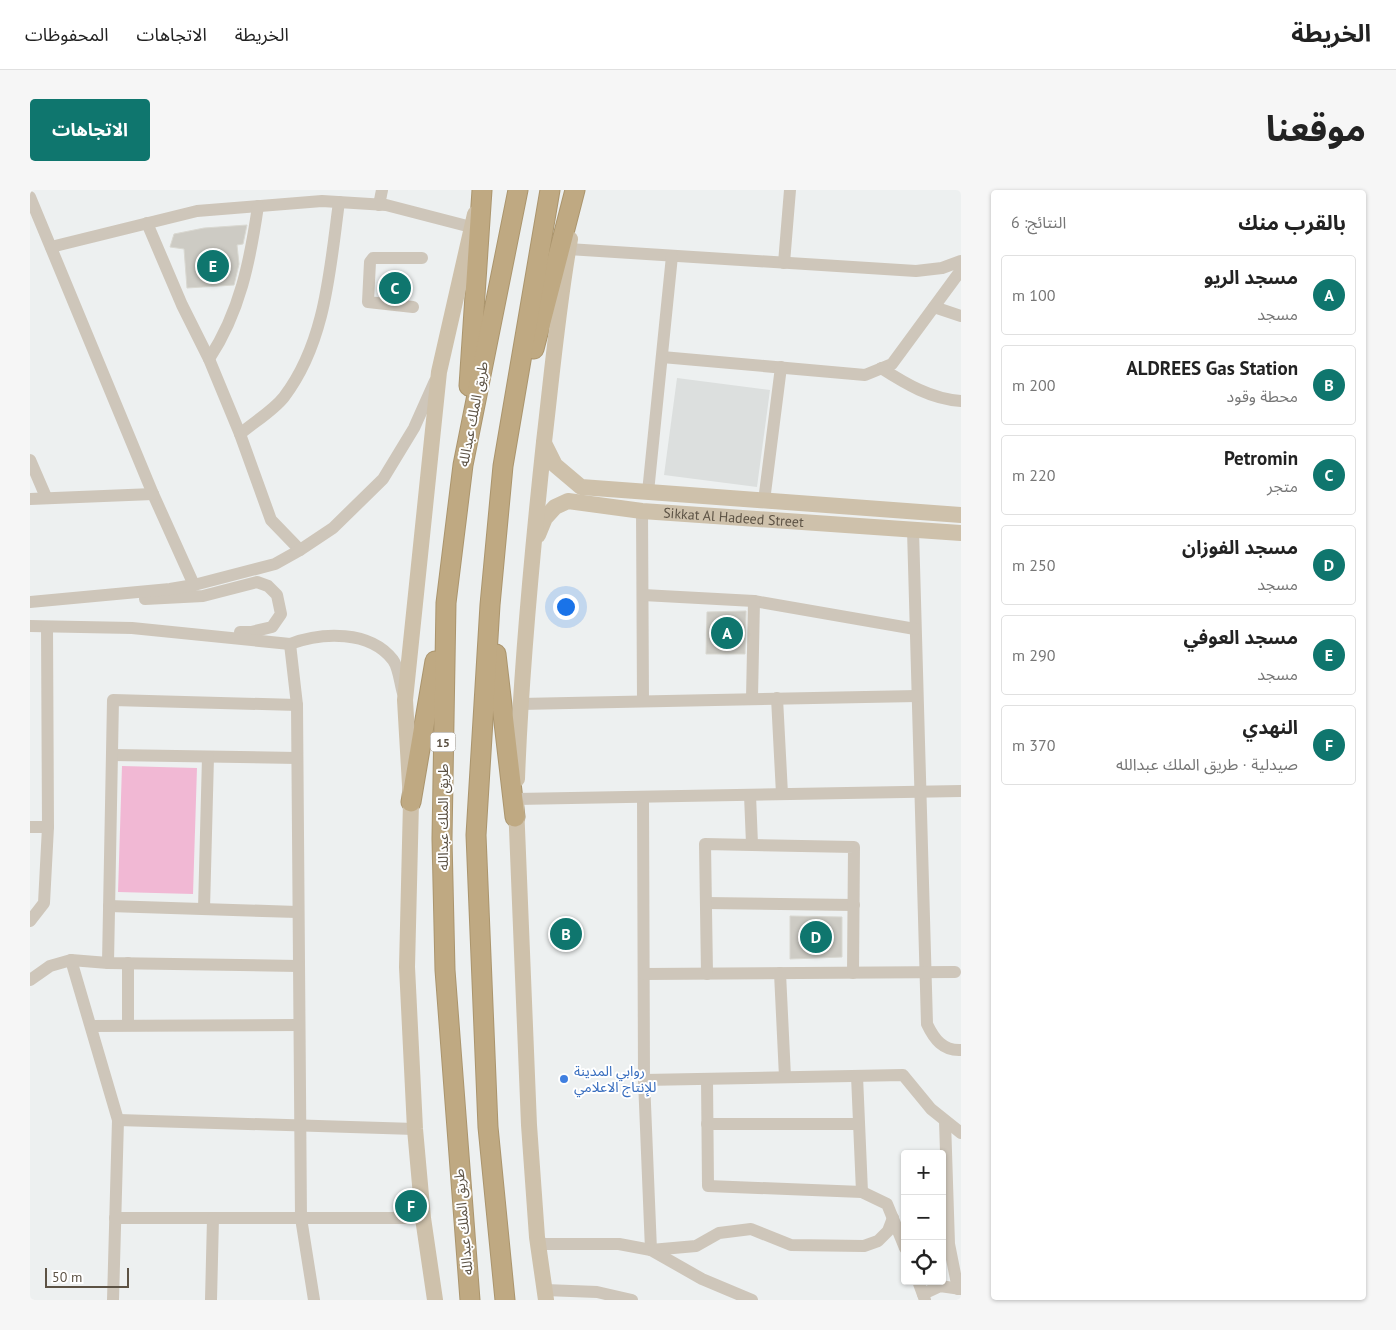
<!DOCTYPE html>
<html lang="ar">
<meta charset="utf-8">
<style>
body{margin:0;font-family:"PT Sans","Noto Sans Arabic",sans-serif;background:#f6f6f6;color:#222;direction:rtl}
.controls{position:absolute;right:15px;bottom:15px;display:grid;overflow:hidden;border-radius:5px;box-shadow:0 1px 4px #0004}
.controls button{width:45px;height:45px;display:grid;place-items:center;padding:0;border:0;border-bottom:1px solid #e0e0e0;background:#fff;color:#222;font:25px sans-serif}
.scale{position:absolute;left:15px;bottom:12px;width:84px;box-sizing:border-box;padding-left:5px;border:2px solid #5c5244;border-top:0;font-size:14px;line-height:18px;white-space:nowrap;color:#5c5244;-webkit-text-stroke:4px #fff;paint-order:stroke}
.you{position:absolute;left:535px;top:416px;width:18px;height:18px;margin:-12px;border:4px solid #fff;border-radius:50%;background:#1a73e8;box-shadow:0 0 0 8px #1a73e833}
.badge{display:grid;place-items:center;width:32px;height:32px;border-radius:50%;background:#0f766e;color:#fff;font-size:16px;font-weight:700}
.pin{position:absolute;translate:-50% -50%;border:2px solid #fff;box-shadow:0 1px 5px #0006}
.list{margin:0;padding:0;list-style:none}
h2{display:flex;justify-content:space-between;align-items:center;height:65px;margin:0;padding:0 20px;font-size:21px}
h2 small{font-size:16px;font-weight:400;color:#767676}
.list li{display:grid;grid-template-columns:32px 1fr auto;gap:15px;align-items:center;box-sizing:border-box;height:80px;margin:0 10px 10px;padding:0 10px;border:1px solid #e0e0e0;border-radius:5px}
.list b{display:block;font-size:19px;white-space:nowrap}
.list p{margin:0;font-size:16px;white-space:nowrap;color:#767676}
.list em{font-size:16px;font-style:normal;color:#767676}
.icon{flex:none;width:28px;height:28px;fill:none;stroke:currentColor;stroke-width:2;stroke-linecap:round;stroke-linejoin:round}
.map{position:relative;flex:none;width:931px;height:1110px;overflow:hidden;direction:ltr;border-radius:5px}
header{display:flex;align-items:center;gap:30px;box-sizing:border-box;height:70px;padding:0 25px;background:#fff;border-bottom:1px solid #e0e0e0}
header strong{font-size:24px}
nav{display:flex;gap:28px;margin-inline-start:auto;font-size:18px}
.intro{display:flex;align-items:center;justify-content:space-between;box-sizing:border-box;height:120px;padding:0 30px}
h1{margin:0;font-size:35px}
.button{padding:12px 22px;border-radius:5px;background:#0f766e;color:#fff;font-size:18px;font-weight:700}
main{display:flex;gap:30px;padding:0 30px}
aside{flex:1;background:#fff;border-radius:5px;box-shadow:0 1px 4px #0004}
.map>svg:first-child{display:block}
.education{fill:#dcdfde}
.green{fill:#f1b8d4}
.building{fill:#cdcbc4;stroke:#d9d8d1}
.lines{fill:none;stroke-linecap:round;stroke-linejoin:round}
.highway-casing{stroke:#ab956d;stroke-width:21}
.minor{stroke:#cec6ba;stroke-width:12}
.major{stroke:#cec1ab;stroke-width:16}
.highway{stroke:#bfa982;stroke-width:19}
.shop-dot{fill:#3f7fe0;stroke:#fff;stroke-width:2}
.labels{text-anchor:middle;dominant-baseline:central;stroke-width:4;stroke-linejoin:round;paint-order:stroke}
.shield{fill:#fff;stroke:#8d867c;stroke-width:1}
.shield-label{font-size:12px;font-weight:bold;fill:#5c5244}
.street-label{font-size:14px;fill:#5c5244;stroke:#fff}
.shop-label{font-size:14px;fill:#366cbe;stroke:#fff;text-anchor:start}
</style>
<header>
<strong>الخريطة</strong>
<nav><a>الخريطة</a><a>الاتجاهات</a><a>المحفوظات</a></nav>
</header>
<div class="intro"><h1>موقعنا</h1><a class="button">الاتجاهات</a></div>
<main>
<aside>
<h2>بالقرب منك<small>النتائج: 6</small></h2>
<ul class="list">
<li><span class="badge">A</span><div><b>مسجد الريو</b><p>مسجد</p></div><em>100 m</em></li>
<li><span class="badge">B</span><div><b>ALDREES Gas Station</b><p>محطة وقود</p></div><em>200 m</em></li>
<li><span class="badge">C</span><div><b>Petromin</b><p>متجر</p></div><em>220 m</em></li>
<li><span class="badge">D</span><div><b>مسجد الفوزان</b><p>مسجد</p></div><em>250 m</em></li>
<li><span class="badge">E</span><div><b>مسجد العوفي</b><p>مسجد</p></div><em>290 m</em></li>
<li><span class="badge">F</span><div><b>النهدي</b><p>صيدلية · طريق الملك عبدالله</p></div><em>370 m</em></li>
</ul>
</aside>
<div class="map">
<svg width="931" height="1110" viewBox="0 0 931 1110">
<rect width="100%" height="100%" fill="#edf0f0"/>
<!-- education -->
<polygon class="education" points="647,188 740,200 727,297 634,285"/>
<!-- green -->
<polygon class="green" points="92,576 167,578 163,704 88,702"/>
<!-- building -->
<g class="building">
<polygon points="217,35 213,54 207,55 209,74 204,95 157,98 154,59 140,57 144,44 174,38"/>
<polygon points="716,421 715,464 676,464 677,422"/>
<polygon points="760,726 812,727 812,767 760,769"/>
</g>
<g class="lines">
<defs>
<g id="highway">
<polyline points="504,159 545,0"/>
<polyline points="439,196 452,0"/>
<polyline points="466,464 485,627"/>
<polyline points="381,612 405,471"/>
<polyline points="440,1110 415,780 412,649 416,413 433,275 488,0"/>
<polyline points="475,1110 458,937 446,645 460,415 473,276 520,0"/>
</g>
</defs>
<!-- highway casing -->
<use href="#highway" class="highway-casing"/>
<!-- minor -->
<g class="minor">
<polyline points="0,7 123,304 164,395"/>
<polyline points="349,15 352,0"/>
<polyline points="117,33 152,115 179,169 210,244 241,330 270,360"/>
<polyline points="21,57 167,21 292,11 356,15 441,37"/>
<polyline points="538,59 886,81 912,78 931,71"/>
<polyline points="754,73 760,0"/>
<polyline points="383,117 338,112 340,72 343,68 392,68"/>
<polyline points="904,117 931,126"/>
<polyline points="632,167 835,185 862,174 931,80"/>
<path d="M179,169C210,122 220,71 228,16"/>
<path d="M851,178C876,194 901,209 931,211"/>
<path d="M210,244C224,232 243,221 254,207C296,152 300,78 309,12"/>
<polyline points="0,270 16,307"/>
<polyline points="618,302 642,66"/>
<polyline points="0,309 123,304"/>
<polyline points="734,311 751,177"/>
<polyline points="612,321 613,511"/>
<path d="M883,340L897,834C904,849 913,861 931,860"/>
<polyline points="613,405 724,411 885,439"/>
<polyline points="115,409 173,406 227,392 238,396 247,405 251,424 242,437 221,442 210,442"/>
<polyline points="0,412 140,399 164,395 245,374 270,360 303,338 353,289 384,238 405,191"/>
<path d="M0,436L102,438L260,454C292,442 340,440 363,470C369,478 370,494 373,503"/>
<polyline points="260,454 267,515 271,1028 284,1110"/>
<polyline points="722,508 724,411"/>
<polyline points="747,508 752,604"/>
<polyline points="490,514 887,506"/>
<polyline points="82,565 267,568"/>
<polyline points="720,605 722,654"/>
<polyline points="613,607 614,890 621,1060 666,1056 689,1043 721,1039 761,1055 834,1056 848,1051 858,1041 863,1028"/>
<polyline points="486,609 931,601"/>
<polyline points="0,637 18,637"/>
<polyline points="676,713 824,715"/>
<polyline points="79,716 267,722"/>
<polyline points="174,719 178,567"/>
<polyline points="0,731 14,713 18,637 17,437"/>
<polyline points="41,770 88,930 83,1110"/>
<polyline points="78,773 83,510 267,515"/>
<polyline points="98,773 98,835"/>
<polyline points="750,783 755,887"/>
<polyline points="614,784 925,782"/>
<polyline points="677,784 675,654 824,657 823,783"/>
<polyline points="0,790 20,776 41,770 78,773 268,776"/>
<polyline points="61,836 268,835"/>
<polyline points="677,889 678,996 832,1002 827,886"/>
<polyline points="614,890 873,885 901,919 931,943"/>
<polyline points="88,930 385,939"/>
<polyline points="915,931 919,1054 928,1099"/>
<polyline points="677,934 829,934"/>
<polyline points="832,1002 857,1014 875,1058"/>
<polyline points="85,1028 393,1028"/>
<polyline points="508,1054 589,1054 621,1060 672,1089 722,1110"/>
<polyline points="888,1091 895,1110"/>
<polyline points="515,1100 567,1102 602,1110"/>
<polyline points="893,1104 910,1096 931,1099"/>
<polyline points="181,1110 183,1028"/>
</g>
<!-- major -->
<g class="major">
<polyline points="514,253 525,275 551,297 931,325"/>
<path id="s1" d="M508,345L515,328L525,317L538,311L612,321L931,343"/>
<path d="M487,589C491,477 502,364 514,252C522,184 528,116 540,49"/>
<polyline points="486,614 499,935 507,1047 516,1110"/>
<polyline points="405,1110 393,1028 385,939 377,777 381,612 375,510 409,182 445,24"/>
</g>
<!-- highway -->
<use href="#highway" class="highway"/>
</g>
<!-- markers -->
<circle class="shop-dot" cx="534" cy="889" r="5"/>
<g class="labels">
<!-- shield labels -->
<rect class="shield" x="400.5" y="542.5" width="25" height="19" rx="4"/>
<g class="shield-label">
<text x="413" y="552">15</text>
</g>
<!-- street labels -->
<g class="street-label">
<text transform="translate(443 224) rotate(-79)">طريق الملك عبدالله</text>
<text stroke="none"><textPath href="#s1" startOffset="214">Sikkat Al Hadeed Street</textPath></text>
<text transform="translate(413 627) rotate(-90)">طريق الملك عبدالله</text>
<text transform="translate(433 1032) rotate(-95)">طريق الملك عبدالله</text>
</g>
<!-- shop labels -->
<g class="shop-label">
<text x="544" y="881">روابي المدينة<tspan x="544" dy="16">للإنتاج الاعلامي</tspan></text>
</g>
</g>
</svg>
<div class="controls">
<button>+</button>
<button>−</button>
<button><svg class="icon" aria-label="locate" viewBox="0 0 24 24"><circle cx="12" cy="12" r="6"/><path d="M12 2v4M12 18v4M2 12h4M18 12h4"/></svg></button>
</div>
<div class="scale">50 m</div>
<div class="you"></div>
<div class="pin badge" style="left:697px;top:443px">A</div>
<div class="pin badge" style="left:536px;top:744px">B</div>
<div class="pin badge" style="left:365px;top:98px">C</div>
<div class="pin badge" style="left:786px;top:747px">D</div>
<div class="pin badge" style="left:183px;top:76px">E</div>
<div class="pin badge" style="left:381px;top:1016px">F</div>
</div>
</main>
